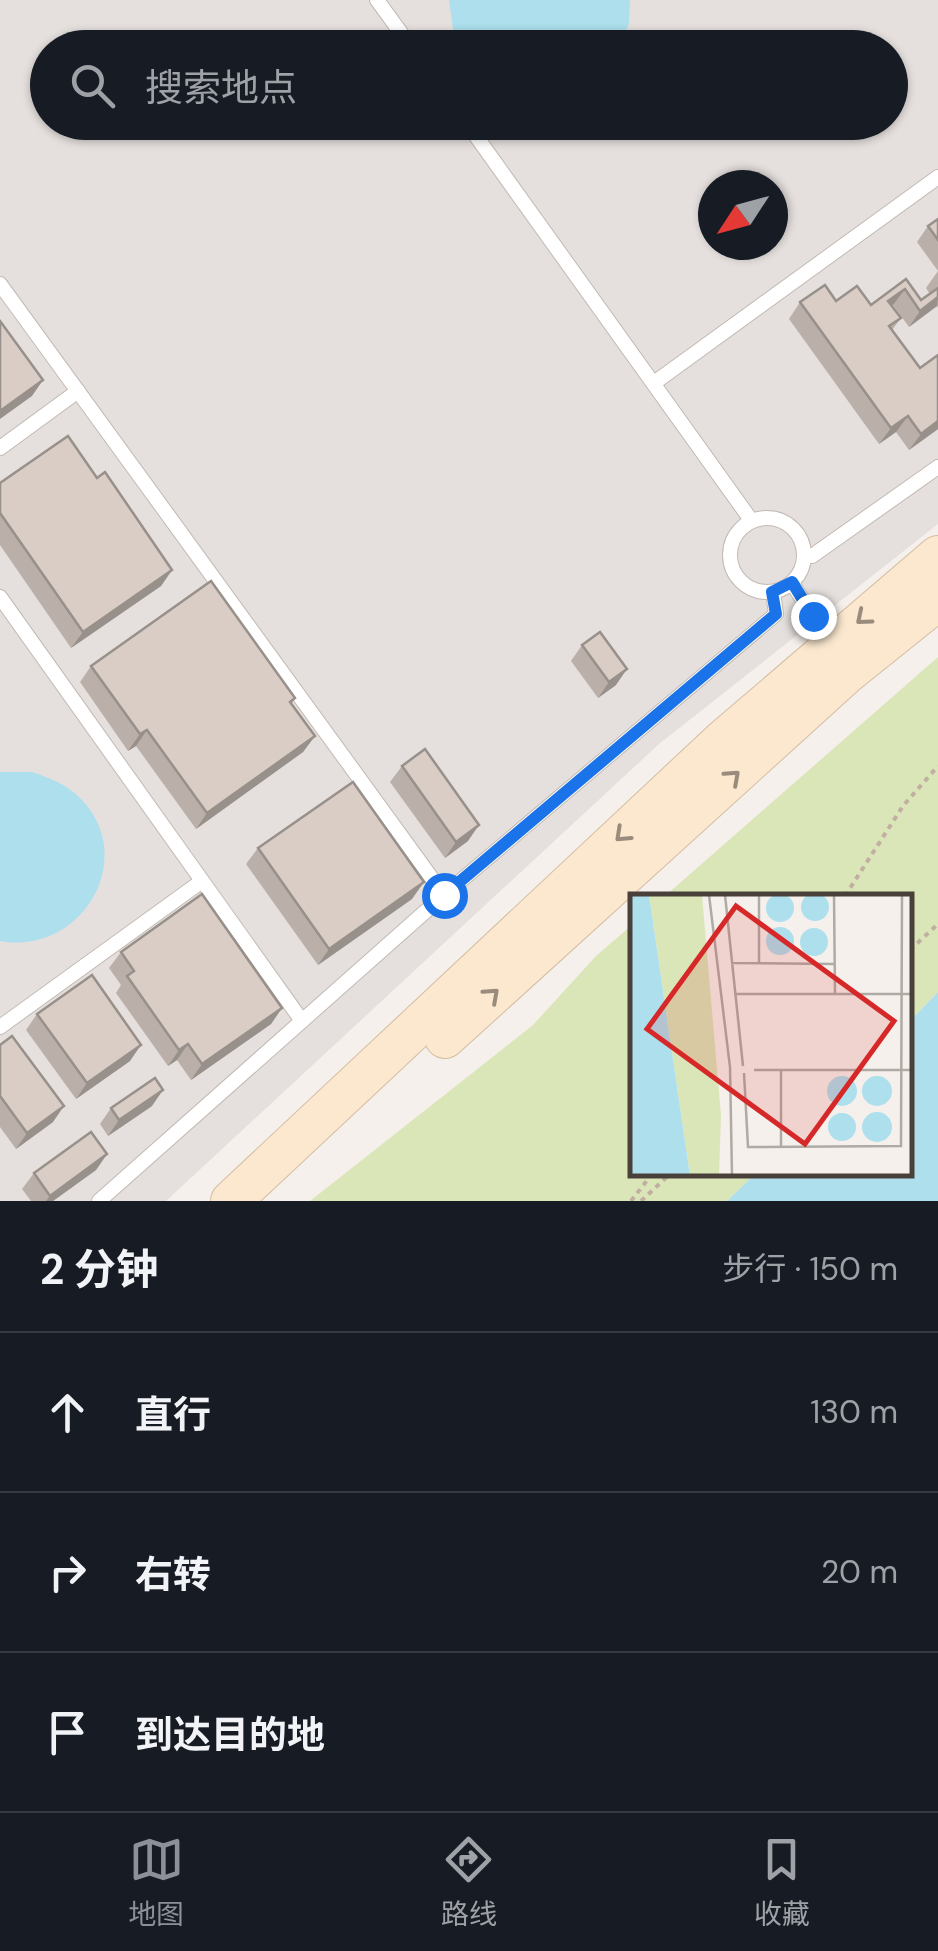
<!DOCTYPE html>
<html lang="zh">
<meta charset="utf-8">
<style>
body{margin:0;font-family:"DM Sans","Noto Sans SC",sans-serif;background:#20242c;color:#f1f3f6}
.compass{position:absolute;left:698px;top:170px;width:90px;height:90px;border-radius:50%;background:#171b24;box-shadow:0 2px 8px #0004;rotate:234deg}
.stop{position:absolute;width:30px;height:30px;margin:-22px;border:8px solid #1a73e8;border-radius:50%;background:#fff}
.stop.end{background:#1a73e8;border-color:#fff;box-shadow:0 2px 10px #0008}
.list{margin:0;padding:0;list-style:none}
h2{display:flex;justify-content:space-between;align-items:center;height:130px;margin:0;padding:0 40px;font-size:42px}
h2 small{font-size:32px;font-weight:400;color:#9ea1a6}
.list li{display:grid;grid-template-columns:65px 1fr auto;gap:30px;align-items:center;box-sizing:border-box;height:160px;padding:0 40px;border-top:2px solid #363941}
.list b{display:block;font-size:38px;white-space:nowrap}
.list em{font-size:32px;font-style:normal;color:#9ea1a6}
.icon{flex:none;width:55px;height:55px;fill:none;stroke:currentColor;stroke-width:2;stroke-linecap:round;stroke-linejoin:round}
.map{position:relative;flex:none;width:938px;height:1201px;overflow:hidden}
.search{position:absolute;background:#171b24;box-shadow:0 2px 8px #0004;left:30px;right:30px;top:30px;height:110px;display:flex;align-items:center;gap:25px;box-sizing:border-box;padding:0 35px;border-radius:55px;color:#9ea1a6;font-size:38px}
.sheet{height:610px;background:#171b24}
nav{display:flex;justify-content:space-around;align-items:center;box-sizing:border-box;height:140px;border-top:2px solid #363941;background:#171b24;font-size:28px;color:#9ea1a6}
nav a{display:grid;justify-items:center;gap:5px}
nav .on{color:#8c9099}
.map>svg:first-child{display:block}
.industrial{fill:#e5e0dd;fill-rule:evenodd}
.green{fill:#dae6b8}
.water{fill:#addfed}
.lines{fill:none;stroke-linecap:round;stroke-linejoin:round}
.lane-casing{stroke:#c3b9b2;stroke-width:16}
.secondary-casing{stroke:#d4bda1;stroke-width:42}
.path{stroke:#c1b0a1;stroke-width:4;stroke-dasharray:5 5;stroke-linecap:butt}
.lane{stroke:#fff;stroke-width:14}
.secondary{stroke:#fbe8cf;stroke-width:40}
.wall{fill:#bbb0a9}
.shaded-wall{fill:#98908a}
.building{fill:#d9cdc5;stroke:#98908a;stroke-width:2.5}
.oneway{stroke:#998c7d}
.route{stroke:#1a73e8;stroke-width:12}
.inset-road{fill:none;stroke:#b0aaa5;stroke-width:2.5}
.view{fill:#d62828;fill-opacity:0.15;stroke:#d62828;stroke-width:5}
.inset-edge{fill:none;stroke:#49403a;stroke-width:5}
</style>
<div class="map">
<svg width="938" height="1201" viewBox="0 0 938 1201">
<rect width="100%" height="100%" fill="#f5f0ec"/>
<!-- industrial -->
<path class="industrial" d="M0,0H938V524L659,744L166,1201H0ZM48,48H890V122H48ZM713,185H773V245H713Z"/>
<!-- green -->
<g class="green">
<polygon points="938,657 938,992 911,1020 910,896 665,896"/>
<polygon points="633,924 633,1174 755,1174 727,1201 310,1201 533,1025 596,956"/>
</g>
<!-- water -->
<g class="water">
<polygon points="449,0 630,0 629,23 620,47 460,47 454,36"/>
<path d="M32,772C50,778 66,784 80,798C140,858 81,956 0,941V772Z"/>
<polygon points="938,992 938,1201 727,1201 755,1174 910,1174 911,1020"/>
</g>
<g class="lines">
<defs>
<g id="lane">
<polyline points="377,0 412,48"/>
<polyline points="466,122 751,520"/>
<polyline points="0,284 444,895"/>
<polyline points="654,383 938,177"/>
<polyline points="0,448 78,391"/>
<circle cx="767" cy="555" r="37"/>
<polyline points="806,556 812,556 938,467"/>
<polyline points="792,583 813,616 824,649"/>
<polyline points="0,597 302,1021"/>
<polyline points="0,1027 202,881"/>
<polyline points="99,1201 444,895 776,614 773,592"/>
</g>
<g id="secondary">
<polyline points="445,1038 846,674 938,600"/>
<polyline points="231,1201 722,741 938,556"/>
</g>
</defs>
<!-- lane casing -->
<use href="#lane" class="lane-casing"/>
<!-- secondary casing -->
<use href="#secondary" class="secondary-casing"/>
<!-- path -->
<g class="path">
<polyline points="845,896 903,806 938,766"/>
<polyline points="910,950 938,924"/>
<polyline points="631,1201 652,1174"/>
<polyline points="641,1201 670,1174"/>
</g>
<!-- lane -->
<use href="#lane" class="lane"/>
<!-- secondary -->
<use href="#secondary" class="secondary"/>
</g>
<!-- wall -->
<g class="wall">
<polygon points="938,219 938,308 937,306 909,327 893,305 892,306 901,318 892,330 920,368 938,355 938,429 909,450 896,432 879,444 789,319 800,302 836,301 871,305 906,279 921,300 930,294 926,288 938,271 917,242 928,226"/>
<polygon points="97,478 172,570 161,586 71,648 0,545 0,483"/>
<polygon points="582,645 616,685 598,698 571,661"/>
<polygon points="91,666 295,698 292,703 315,736 303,752 196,829 136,746 128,751 80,682"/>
<polygon points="402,766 468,841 445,858 390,782"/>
<polygon points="258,848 412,899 318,965 246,864"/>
<polygon points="121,952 282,1008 271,1024 191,1080 177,1060 168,1066 116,993 121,985 109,968"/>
<polygon points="37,1014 130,1061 76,1099 26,1030"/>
<polygon points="0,1045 53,1122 16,1149 0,1127"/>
<polygon points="152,1106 108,1136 100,1124 111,1108"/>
<polygon points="107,1154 96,1170 53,1201 31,1201 22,1189 34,1173"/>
</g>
<!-- shaded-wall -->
<g class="shaded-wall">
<polygon points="905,289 893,305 877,317 888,301"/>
<polygon points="938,297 937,306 909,327 920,311"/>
<polygon points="43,380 32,396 0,419 0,411"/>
<polygon points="908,416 896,432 879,444 891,428"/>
<polygon points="938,421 938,429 909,450 921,434"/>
<polygon points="172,570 161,586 71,648 83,632"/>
<polygon points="627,669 616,685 598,698 609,682"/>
<polygon points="147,730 136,746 128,751 140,734"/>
<polygon points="315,736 303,752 196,829 207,813"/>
<polygon points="479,825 468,841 445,858 456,842"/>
<polygon points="424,882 412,899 318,965 329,949"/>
<polygon points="282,1008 271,1024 191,1080 202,1064"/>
<polygon points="188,1044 177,1060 168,1066 179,1050"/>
<polygon points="141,1045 130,1061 76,1099 87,1083"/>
<polygon points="163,1090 152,1106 108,1136 119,1120"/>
<polygon points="64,1106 53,1122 16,1149 27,1133"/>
<polygon points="107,1154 96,1170 53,1201 46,1201 50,1196"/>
</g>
<!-- building -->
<g class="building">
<polygon points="938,219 938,240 928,226"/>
<polygon points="906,279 921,300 938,288 938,297 920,311 905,289 888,301 901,318 889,326 920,368 938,355 938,421 921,434 908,416 891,428 800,302 825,285 836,301 857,286 871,305"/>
<polygon points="0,321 43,380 0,411"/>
<polygon points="68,436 97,478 105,472 172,570 83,632 0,513 0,483"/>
<polygon points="211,581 295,698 290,702 315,736 207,813 147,730 140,734 91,666"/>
<polygon points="600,632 627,669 609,682 582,645"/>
<polygon points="425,749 479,825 456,842 402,766"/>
<polygon points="353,782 424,882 329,949 258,848"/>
<polygon points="202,894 282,1008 202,1064 188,1044 179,1050 127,976 134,971 121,952"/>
<polygon points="92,975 141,1045 87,1083 37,1014"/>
<polygon points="12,1036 64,1106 27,1133 0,1096 0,1045"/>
<polygon points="155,1078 163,1090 119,1120 111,1108"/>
<polygon points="91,1132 107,1154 50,1196 34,1173"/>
</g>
<!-- one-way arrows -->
<defs><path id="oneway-chevron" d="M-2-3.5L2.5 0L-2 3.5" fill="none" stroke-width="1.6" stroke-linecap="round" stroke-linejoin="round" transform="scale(2.5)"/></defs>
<g class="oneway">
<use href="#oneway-chevron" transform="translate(863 618) rotate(140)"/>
<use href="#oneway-chevron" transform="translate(733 777) rotate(-42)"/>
<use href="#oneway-chevron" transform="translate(622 835) rotate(137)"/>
<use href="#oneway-chevron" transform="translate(492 995) rotate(-42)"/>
</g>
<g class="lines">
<!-- route -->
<polyline class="route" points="444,895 776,614 772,592 792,582 813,616"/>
</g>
<!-- overview -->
<g transform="translate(630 894)">
<rect width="282" height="282" fill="#f5f0ec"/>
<path d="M19,1H72L91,221L89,282H60Z" fill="#dae6b8"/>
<path d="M171 13a14 14 0 1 1 28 0a14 14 0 1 1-28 0ZM136 14a14 14 0 1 1 28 0a14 14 0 1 1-28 0ZM0,1H19L60,282H0ZM136 47a14 14 0 1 1 28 0a14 14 0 1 1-28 0ZM170 48a14 14 0 1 1 28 0a14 14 0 1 1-28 0ZM197 197a15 15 0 1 1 30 0a15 15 0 1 1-30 0ZM232 197a15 15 0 1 1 30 0a15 15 0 1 1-30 0ZM232 233a15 15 0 1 1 30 0a15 15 0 1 1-30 0ZM198 233a14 14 0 1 1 28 0a14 14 0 1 1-28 0Z" fill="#addfed"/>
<path class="inset-road" d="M79,1L100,173L102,282M95,1L113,172M204,1L205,100M101,69L205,70M129,69V1M104,100H283M124,176H283M151,176V254M114,179L118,253L271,252L272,1"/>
<path class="view" d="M106,12L264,127L175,250L17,135Z"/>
<rect width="282" height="282" class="inset-edge"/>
</g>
</svg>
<svg class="compass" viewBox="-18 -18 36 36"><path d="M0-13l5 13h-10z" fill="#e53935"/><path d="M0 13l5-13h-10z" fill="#9ea1a6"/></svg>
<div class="stop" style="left:444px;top:895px"></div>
<div class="stop end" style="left:813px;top:616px"></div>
<div class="search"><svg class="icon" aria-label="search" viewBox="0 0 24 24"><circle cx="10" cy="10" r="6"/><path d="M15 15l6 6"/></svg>搜索地点</div>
</div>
<section class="sheet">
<h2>2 分钟<small>步行 · 150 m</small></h2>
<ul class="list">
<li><svg class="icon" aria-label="ahead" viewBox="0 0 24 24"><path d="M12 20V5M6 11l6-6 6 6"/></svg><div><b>直行</b></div><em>130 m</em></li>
<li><svg class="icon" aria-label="right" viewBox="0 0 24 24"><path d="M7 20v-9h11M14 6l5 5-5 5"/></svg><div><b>右转</b></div><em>20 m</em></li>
<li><svg class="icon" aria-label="arrive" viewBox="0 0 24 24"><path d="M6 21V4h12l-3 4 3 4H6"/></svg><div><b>到达目的地</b></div></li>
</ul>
</section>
<nav>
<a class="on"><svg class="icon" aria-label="map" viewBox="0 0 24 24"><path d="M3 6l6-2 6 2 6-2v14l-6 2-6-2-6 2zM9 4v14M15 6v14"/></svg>地图</a>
<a><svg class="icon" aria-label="directions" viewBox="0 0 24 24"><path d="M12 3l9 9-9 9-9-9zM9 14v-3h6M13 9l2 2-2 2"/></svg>路线</a>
<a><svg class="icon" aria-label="saved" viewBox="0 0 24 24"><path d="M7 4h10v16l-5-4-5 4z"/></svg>收藏</a>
</nav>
